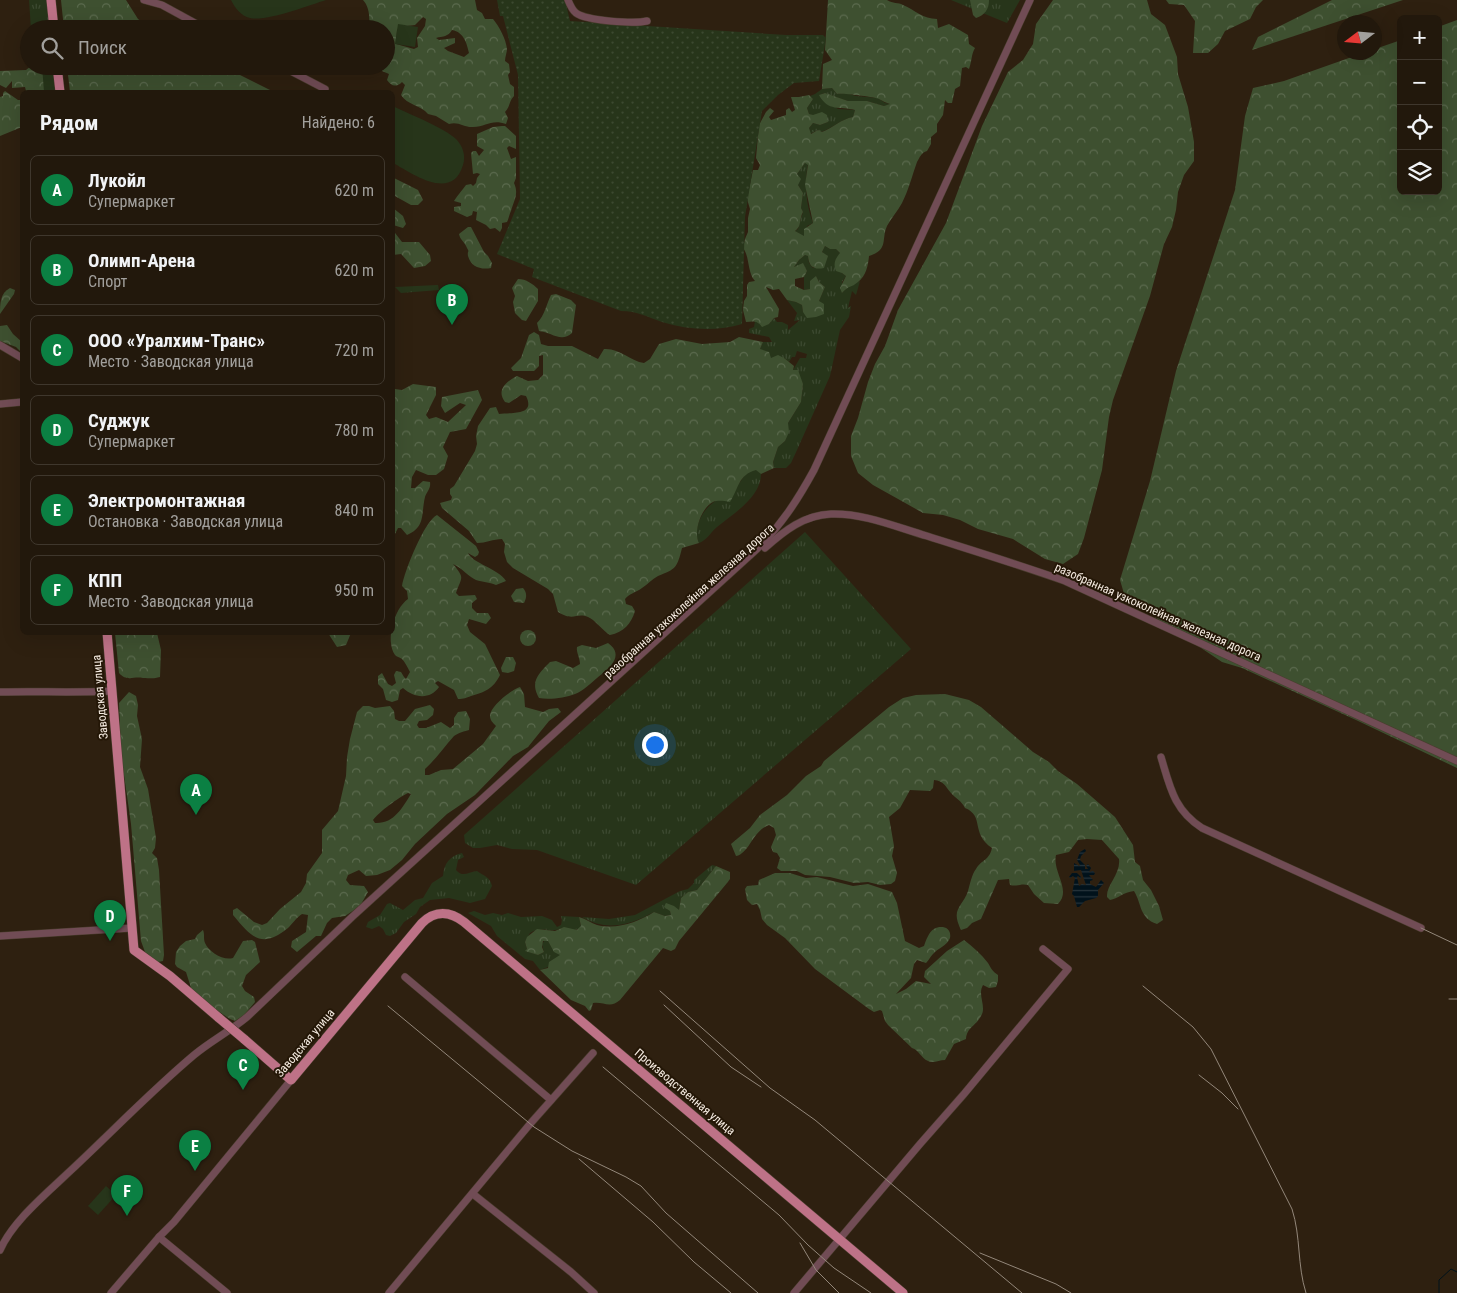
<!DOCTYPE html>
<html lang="ru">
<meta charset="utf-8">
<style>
body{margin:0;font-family:"Roboto Condensed",sans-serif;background:#2a2115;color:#f1f3f6}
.controls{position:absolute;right:15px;top:15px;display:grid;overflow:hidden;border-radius:8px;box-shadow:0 5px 20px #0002}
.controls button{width:45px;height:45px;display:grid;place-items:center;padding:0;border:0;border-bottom:1px solid #3f372d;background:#22180c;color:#f1f3f6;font:25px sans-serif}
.compass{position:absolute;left:1337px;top:15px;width:45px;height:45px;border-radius:50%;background:#22180c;box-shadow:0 5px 20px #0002;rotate:254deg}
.you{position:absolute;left:654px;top:744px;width:18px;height:18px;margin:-12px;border:4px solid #fff;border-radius:50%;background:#1a73e8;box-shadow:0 0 0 8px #1a73e833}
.badge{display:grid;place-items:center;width:32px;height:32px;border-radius:50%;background:#0b8043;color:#fff;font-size:16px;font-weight:700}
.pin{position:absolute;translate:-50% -41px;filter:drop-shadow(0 1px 2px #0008)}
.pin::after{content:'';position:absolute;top:26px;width:18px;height:15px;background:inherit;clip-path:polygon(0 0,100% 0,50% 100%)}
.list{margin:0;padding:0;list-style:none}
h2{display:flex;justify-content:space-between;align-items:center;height:65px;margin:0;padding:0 20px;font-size:21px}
h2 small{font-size:16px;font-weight:400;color:#a2a09d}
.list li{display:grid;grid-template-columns:32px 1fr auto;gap:15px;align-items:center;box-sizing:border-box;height:70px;margin:0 10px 10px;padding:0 10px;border:1px solid #3f372d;border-radius:8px}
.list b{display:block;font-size:19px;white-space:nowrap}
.list p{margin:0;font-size:16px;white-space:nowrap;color:#a2a09d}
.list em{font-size:16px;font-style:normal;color:#a2a09d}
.icon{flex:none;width:28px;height:28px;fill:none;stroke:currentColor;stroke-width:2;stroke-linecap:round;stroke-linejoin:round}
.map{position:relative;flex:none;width:1457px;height:1293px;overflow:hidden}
.search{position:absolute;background:#22180c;box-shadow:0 5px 20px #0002;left:20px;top:20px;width:375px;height:55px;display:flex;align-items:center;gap:12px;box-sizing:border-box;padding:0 18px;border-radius:28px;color:#a2a09d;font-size:19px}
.panel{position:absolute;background:#22180c;box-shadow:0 5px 20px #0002;left:20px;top:90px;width:375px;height:545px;border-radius:8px}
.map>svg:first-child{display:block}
.grass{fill:url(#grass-tufts)}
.forest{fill:url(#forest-crowns);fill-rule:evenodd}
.garden{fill:url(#garden-dots)}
.pitch{fill:#27351a}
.water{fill:url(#water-rules)}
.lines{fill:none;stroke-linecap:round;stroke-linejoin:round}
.stream{stroke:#01121b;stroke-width:1}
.minor-casing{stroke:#4a3d2e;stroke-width:8}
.major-casing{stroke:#4a3d2e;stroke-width:10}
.minor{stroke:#714c55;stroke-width:7}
.major{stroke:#be7287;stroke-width:9}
.rail{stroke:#93877a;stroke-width:1}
.major-bridge-casing{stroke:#4a3d2e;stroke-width:10;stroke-linecap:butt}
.major-bridge{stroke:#be7287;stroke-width:9}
.labels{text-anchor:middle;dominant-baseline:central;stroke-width:4;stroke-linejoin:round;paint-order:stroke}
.street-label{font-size:12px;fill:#f7ede3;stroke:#241707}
</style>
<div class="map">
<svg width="1457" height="1293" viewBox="0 0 1457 1293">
<defs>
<pattern id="grass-tufts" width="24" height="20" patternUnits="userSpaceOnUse" patternTransform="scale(1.25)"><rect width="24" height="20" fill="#27351a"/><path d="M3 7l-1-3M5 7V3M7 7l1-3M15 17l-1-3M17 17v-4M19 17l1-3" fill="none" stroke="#3c4930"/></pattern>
<pattern id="forest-crowns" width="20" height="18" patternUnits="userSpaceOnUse" patternTransform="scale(1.25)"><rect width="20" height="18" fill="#3e5030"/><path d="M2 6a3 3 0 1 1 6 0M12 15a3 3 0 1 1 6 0" fill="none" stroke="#5b6a4e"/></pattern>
<pattern id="garden-dots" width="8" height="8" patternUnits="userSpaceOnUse" patternTransform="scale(1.25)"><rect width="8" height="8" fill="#27351a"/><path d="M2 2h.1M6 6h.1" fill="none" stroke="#3c4930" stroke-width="1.8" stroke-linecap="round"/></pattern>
<pattern id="water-rules" width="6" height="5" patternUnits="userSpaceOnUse" patternTransform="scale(1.25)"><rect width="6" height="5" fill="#01121b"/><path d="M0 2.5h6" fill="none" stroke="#27353c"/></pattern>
</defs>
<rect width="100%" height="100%" fill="#2e2010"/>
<!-- grass -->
<g class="grass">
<polygon points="29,0 47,0 50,29 31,29"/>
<polygon points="951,0 1020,0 1007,23"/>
<polygon points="29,66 53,66 55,92 31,92"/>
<path d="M832,88L837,94L846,93L856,96L878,98L885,103L891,104L884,106L867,101H848L824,93L820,95L838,109L855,110L853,117C841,119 833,128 821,132L818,130L810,134L809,128L813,123L820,125L828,122L809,114L807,108L813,99L810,96L815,94L822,89Z"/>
<path d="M805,163L808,164C804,183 806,205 813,223L807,226L804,237L795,231L798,229L803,212L801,208L803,193L798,185L797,174Z"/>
<polygon points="825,246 830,249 836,249 840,253 842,273 846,276 842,282 842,293 847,287 860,281 856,295 852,291 848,308 851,306 849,317 840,330 830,376 797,450 791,463 786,468 774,468 773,462 778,447 785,441 788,423 801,402 803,384 793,370 800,358 806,358 807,354 797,351 795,357 792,357 789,362 784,358 770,358 760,349 763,342 772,342 769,337 749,333 749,329 754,327 755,321 769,324 774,318 777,322 782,322 788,325 788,330 800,320 794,321 797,313 787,300 796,302 802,305 803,312 819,301 825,287 819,282 816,276 810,289 804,290 804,277 807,271 803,264 794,267 799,260 805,255 808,256 809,263 813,268 824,267 827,256 822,252"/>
<polygon points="438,285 439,290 401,293 395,287"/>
<path d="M756,469L761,474C761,497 733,514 717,527C710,533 707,540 699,543C692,530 702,510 714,502C721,496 729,492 736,486C746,478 740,474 756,469Z"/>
<polygon points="805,532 911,649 636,885 537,850 512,849 497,845 480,848 473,848 465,843 464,835"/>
<path d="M462,853L464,857L458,860L456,870C463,878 468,872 477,871C484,876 490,877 492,886L485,899L470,903L449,898L430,900L420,907L416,914L404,922L396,933L390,936L386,935L383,929L379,926L372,929L366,927L368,922L380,915L387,904L390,903L403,910L415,900L423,898L432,883L443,876C444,863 450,856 462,853Z"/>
<path d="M712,865L716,866L697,890L688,892L681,898L679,911L670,910L671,915L665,916L654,912C630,925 607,932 582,917L609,919L635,915L680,891L688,889L694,883V880Z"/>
<path d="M474,911L485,915L493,913L502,915L508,913L521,917L542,916L552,920L557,927L561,925L562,920L561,916L579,917L581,926L580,929L574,930L562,928C550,934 542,925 530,933L525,942L527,949L526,951L538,955L544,952L542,944L545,940L548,941L553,949L561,955L548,967L540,970L533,961L525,959L497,936L491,926L468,913Z"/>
</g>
<!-- forest -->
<g class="forest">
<polygon points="61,0 126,0 138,19 152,29 64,29"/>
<path d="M363,0H475L477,10L482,13L485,19H493C499,26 506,39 507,49C507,52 505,57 505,61L509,64L510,72L508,75L510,84L514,87V96C509,101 510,107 505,112L508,118L506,124C491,119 486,127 473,127C463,127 458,121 449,124L436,116L428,114C421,105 407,105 401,95L405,85L402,82C396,88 391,86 387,80L389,74L382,71L380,68L381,66H386V53L390,51V46H386V29L373,28L369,25C370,17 369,6 363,0ZM423,17L426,19L425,26L417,38L418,47L414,49L396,44L397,30L399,27L415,25ZM452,30C464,32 467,44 469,53L464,57L448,51L444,48L455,43V38L439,40L436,38C443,36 448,37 452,30Z"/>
<path d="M828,0H887C893,4 898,2 903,5C915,10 923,19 937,19L938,28L949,24L968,35L969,44L975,48C971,55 972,61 969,69L966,67L962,68L960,86L955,89L952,103H948L945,100L943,115L937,124V132L931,137V144L927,151C921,153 920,157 917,162C912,176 909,189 902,203C898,211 891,218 887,226C881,239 889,250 869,256C868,266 866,276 858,282C851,288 849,285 842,293L840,288L846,276L842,273L836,271C833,264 835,259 840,253L836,249H830L825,246L822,252L828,256L824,268C814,270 809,267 808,256L805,255L799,260L794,267L803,263L807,271L804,277L795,279V286L804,290L810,289V281L816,276L819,282L825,287L819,301L824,304V314L816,317L807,318L803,312L802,305L796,302L787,300L779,289L773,290L766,287L779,309L778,317L774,318L769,324L762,327C758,321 754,321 746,322L743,310L744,301L747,296V285L749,282L755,281C747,272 750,257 743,248L745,239L748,232V218L750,209L747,199L753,170H758L760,165L756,158L759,125L766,112L770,108L774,111L769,117L771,120L786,115V110L789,108L792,112L795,110L791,97H799L809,95L813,99L807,108L809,114L813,115L822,112L827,115L828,122L820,125L813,123L809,128L811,134L818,130L822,132C833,128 841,119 853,117L855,110C840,106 828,112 819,95L825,93L848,101H867L884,106L890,104C886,103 883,101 879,99C875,97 842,93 837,94L832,88L822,89L823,64L832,60L825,50ZM805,163L808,165L805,185L813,223L804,229V236L795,231C802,226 799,219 803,212L801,208L803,193L798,185L801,179L797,174Z"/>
<path d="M970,0H989C989,9 985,15 976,18L973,15Z"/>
<polygon points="1053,0 1147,0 1151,14 1165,25 1177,57 1178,74 1188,107 1194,142 1194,161 1184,175 1178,192 1176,210 1172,227 1164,244 1150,296 1113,400 1109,417 1102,470 1084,538 1078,554 1063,564 1045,559 1013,539 978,529 960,520 943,515 923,513 907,504 873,485 858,473 851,456 851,436 858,418 868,382 875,364 885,346 898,310 946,223 982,126 1008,72 1023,60 1033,44 1036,24"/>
<polygon points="1166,0 1263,0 1256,7 1250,19 1225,31 1218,44 1208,53 1193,53 1195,21 1184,5 1169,4"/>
<polygon points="1332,0 1403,0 1252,50 1258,37"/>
<polygon points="1457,20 1457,768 1356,720 1242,668 1222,662 1125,597 1120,580 1150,481 1176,371 1235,190 1245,116 1253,88 1284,81 1363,53 1374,52 1375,49 1401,40 1401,191 1438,191 1438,27"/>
<polygon points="31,66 42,66 44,92 25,92 26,91 25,87 12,88 12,81 6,88 0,85 0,71 26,70"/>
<polygon points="67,66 222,66 274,92 70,92"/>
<polygon points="5,91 18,100 22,100 22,127 0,136 0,97 3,96 3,93"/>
<path d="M502,126H505L516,136V149L509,146L507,148L511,159L516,157V178L514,183C519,194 514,200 511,211C509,215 509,218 507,222L502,223V228L500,232L495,228L490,229L486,225L476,220L477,212L473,211L472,215L467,217L454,211V207L461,206V203L454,201C455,199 463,189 466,185L471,184L473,186L476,183L477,178L480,174L477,173L473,174L471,153L473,151H476L479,156L484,150L477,146V134L493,127Z"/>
<polygon points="392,177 418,190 423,200 418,205 411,205 393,195"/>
<polygon points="393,208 403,216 406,224 403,228 393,225"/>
<path d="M468,227H471L484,252L488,256L492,263L491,268C481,270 471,267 468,256C467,250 470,253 467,248C465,242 460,240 459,234Z"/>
<polygon points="392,229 402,242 419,242 430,255 431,261 425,266 414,268 401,254 393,255"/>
<path d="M518,279C526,279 533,284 538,289V301L526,321L522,320L515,313L513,302L515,296L512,288Z"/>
<path d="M10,288L15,290L14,294L0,314C0,304 0,293 10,288Z"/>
<path d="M556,294L571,300L576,305L572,333C561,343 551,332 539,331L537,323C545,315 546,305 551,295Z"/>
<polygon points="7,325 13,334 22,342 22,353 16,347 0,341 0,326"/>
<path d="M534,332L539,335L541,344L548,346H572L598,359L604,349C620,348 630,361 644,363L650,359L659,344L676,339L702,344L730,342L739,337L763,342L760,349L769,352L771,358L778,355L784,358L794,366L793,370H798L803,384L801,402L788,423L789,432L785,441L778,447L773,462L774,468L761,474L756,470C738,475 739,488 730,502C724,501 718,500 713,502C701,508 693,532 699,543L682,548C677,568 676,569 658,576C652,579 647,585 642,588C635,593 630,593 625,599L626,604L632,606L635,611C631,624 624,632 610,635C603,631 594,619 588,617C576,612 574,622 558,612L553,594L548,589L513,568L507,562L504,552L505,544L502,539C493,539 486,543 477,543L469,531L442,508L440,503L451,500L452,497L450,494V489L454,486L475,451L477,444L476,436L478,426L490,408L496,407L499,414C511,412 536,416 526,396L521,395L509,403L505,402C496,390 506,382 517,376L528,381L538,380L543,375V355L539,356V366L534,371H513L511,368L521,358L529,335Z"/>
<path d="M393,377L395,389L402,390L413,384L436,387V395L426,415L429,419L436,417L448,422L466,405L460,403L445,413L441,406L442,397L478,390L482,400L466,429L450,432L443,447L448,456L444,469L436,475H428L416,470L412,477L411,488H415L423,481L430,482C431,489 427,491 425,497C421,513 426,527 407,535L401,528H398L393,538Z"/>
<path d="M437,515L476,546L479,552L478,555L475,557L468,553C472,563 499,569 506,581L496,585C489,582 483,582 476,580C469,577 462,568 453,564C465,579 462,576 456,593L459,596L475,595L477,599L472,603V608L477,613H488L491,618L486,624L469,619L467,625L470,632L485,644L500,675C493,689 485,692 471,696C466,698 464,699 458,699L454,690L438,681L435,683L439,687C430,700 414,698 403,688L400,690L398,700L392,702L386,700L383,689L378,684V676L382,673L388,684L392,686L396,683L394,675L396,671L401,672L404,677L406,679L410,672C408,668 405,662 402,659C399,657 397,657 395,655C385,640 394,609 408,599L407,591L402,586C404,572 425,520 437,515Z"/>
<path d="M523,588C527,593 527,597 524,603L514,602L511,596L516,589Z"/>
<circle cx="528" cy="638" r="8"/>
<path d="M115,633H157L161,650L160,677C153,679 150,678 143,678C133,676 127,682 119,673Z"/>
<polygon points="328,633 351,633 346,645 337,647"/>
<path d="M608,643C626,656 608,669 597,678C591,683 583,691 575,694C565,698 549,700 539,698C530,682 538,674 550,662L556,661L573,668L580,664C580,658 576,652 577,647L582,645L596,648Z"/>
<polygon points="506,657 513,657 516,663 514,671 508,673 502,672 501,668"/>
<path d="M520,687L524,694L525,707L543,712L549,709L558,708L561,712L549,721L528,747L513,756L475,795L447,814L415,844L402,860L390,870L377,875L366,876L359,870L348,875L346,880L350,885L364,886L368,892L360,906L345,916L332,918L327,923L321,936H316L297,952L291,947L292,941L306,932L308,915L302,914C296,918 293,923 288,928C262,949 252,938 233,915V910L237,908L254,922L262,925L267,923L280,909L301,892L306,883L307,874L322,853V830L338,811L346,776L347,757L350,739L357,712L363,706H369L375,708L390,706L394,711L395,719L399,721H405L415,709L430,705L434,709L433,715L427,720L419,721L417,725L419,728H426L441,722L450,728L454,725V718L458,712L466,711L470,719L469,730C465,731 458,733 454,736C444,747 436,759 425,769V775H429L441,770L453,769L483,744L496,726C493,723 490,720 490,716C490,706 511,690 520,687ZM408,793L411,794C402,808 394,824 375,823L373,820C380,811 398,798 408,793Z"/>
<polygon points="129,692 136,696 138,705 137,716 142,739 140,767 148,789 156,838 155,848 152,853 157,858 159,870 164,955 163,961 158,962 145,952 141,941 131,824 121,754 119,703"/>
<path d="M945,694L969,700L981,707L1033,752L1049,762L1058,771L1077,784L1115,817L1133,845L1135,862L1140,866L1143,880L1151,890L1159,906L1163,920L1157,924C1139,918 1142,904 1134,891C1123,892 1118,899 1110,900L1107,897C1106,885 1121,874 1119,859L1102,840L1087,839L1078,840L1069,852L1056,855C1052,872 1072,890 1058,904L1044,903L1034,894L1028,885C1021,883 1017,887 1010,885L1009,879L998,880L981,919L972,923L967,928L961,930C950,908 963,907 968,891C970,884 972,874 976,869C982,859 989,861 992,848C970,833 985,816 965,808C961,800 956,799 951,793C945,786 944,781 934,780L933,788L930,791L910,790L900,808L889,817L894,846L892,856L897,873L895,881L891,884L880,885L868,882L854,883L830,877L805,875L797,871H781L777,868L780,858L777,853L773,852L771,847L776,835L774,828L769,825C752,831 750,853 736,856L731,844L750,828L760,815L787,795L806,776L821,766L824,761L889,707L903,698L916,695Z"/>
<path d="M716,866L730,872V879L727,883L679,941L675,949L671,951L663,948L620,1000C610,1009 603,1001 593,1003L591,1010L589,1011L585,1006L571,1000L540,970L548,968L549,962L560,955L554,952L548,941H543L542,947L544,952L538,955L525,951L527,949L525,942L527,937L537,929L555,931L564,927L577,930L581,926L579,917C586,919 591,923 597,925C617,930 638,922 654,912L665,916L671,915L670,911L664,907L666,903L674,906L679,910L681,898L688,892L697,890Z"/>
<path d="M775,873H790L806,878L817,877L853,886L868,884L892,892L897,903L905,941L919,948L924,946C926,940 929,932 934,929C941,925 952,927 950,938C947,946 938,948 933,954C930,957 929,960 926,963L917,960L914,964L911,978L896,994L906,989L916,981L931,984L924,977L925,971L947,951L964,940C973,947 981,954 988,963C991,968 992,971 998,975V981L996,987L989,988L983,985C977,995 987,1007 981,1016C976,1026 967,1027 966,1039L954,1044L945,1060C939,1060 933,1064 928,1061C921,1058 919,1050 912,1048L888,1025L885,1021L882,1011L880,1010L874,1012L869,1009L815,969L785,938L767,925L762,919L760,910L757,904L752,905L747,900L745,889L747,886L758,885L759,880Z"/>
<path d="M203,930C205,935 203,938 205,943C209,952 223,961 233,958L243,941L252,940L255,942L260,962L246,975L242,986L245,991L254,997L255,1002L244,1015L235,1021L230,1019L209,1005L202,998L192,991L186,972L177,967L175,964L176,952L180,946L186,941L195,939L197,935Z"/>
</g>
<!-- garden -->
<path class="garden" d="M497,0H565L570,21L786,35H823L826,38L819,81L794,83L778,95L762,111L745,217L742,324C716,332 688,330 662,322C647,317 638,311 621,311L532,277L534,269L497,254L520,199L518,75L503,16H500Z"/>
<!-- pitch -->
<g class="pitch">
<path d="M231,0H326C310,5 266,22 250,18C241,16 235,8 231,0Z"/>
<polygon points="398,24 418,27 415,47 395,44"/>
<path d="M393,106C410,115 444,127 457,140C463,147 466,156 463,165C452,202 413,174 393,163Z"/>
<polygon points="106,1186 116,1195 98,1215 88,1206"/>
</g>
<!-- water -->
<polygon class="water" points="1085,849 1086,851 1081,856 1080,860 1085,865 1085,869 1088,869 1086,866 1088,864 1091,868 1089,872 1093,871 1095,873 1094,875 1089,875 1093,880 1090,881 1090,884 1096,887 1101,880 1104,883 1098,890 1098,896 1096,898 1085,901 1079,907 1077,907 1074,896 1072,894 1075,878 1073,876 1070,878 1069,877 1072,873 1077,873 1081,877 1081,879 1078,876 1077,877 1079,886 1082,884 1086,885 1081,870 1074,871 1074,863 1079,866 1080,865 1077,860 1080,852"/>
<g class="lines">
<!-- stream -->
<polyline class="stream" points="1439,1293 1439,1280 1451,1269 1457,1272"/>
<defs>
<g id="minor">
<polyline points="144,0 162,5 206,29"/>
<path d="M568,0C570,5 572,10 576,13C587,21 634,24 647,21"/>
<polyline points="281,66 325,89"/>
<polyline points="0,345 22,358"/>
<polyline points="0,404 22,402"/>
<path d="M765,548C784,531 804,515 831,514C864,513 896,527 927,536C974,551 1020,565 1065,581L1457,761"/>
<path d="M0,692C38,691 75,693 112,691"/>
<path d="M1161,757C1170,787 1174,810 1202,828L1421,928"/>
<polyline points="0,936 132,928"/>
<polyline points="405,977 551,1100"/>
<polyline points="473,1194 571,1272 594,1293"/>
<polyline points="159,1237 227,1293"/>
<path d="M0,1250C13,1221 45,1195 68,1173C110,1134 150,1092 194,1055C211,1041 230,1031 247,1017L352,917L757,549C782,524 797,501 814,470L1030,0"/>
<polyline points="111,1293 159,1237 174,1222 291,1080"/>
<polyline points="389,1293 530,1124 593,1053"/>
<polyline points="794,1293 920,1144 964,1094 1068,969 1043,949"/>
</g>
<g id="major">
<polyline points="51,0 54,29"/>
<polyline points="57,66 60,92"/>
<polyline points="107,632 134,950 170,976 219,1018"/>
<path d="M244,1039L291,1080L422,923C435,910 450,911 464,922L903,1293"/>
</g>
</defs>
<!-- minor casing -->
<use href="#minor" class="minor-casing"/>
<!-- major casing -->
<use href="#major" class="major-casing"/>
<!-- minor -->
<use href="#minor" class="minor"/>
<!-- major -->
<use href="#major" class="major"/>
<!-- rail -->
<g class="rail">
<polyline points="1421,928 1457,945"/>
<path d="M1143,986L1193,1027L1211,1049L1292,1209C1301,1237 1297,1265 1306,1293"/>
<polyline points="660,991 770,1088 815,1120 1022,1293"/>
<polyline points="1449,999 1457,999"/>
<polyline points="664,1005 731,1067 761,1087"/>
<polyline points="388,1006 534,1127 572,1151 626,1177 641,1186 666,1213 758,1293"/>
<polyline points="603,1067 779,1215 808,1245 834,1268 871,1293"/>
<polyline points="1199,1075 1222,1093 1238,1109"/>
<polyline points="579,1159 653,1222 694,1262 731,1293"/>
<polyline points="800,1243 816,1270 839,1293"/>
<polyline points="980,1253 1056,1284 1071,1293"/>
</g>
<defs>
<polyline id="major-bridge" points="219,1018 244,1039"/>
</defs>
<!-- major-bridge casing -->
<use href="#major-bridge" class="major-bridge-casing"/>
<!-- major-bridge -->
<use href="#major-bridge" class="major-bridge"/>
</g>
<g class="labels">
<!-- street labels -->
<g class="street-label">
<text transform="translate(689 601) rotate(-42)">разобранная узкоколейная железная дорога</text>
<text transform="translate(1158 612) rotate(24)">разобранная узкоколейная железная дорога</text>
<text transform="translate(100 697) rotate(-95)">Заводская улица</text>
<text transform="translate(305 1043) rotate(-50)">Заводская улица</text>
<text transform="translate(685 1092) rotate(40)">Производственная улица</text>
</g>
</g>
</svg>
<div class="controls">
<button>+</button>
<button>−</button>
<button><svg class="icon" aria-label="locate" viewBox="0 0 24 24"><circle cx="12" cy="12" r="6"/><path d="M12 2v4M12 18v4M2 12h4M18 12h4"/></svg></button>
<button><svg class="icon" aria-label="layers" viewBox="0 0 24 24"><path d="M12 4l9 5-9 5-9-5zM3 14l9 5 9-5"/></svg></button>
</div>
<svg class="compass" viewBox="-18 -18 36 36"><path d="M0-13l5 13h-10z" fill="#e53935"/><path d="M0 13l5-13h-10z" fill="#a2a09d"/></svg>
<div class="you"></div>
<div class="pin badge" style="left:196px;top:815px">A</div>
<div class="pin badge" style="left:452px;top:325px">B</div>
<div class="pin badge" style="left:243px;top:1090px">C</div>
<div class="pin badge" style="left:110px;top:941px">D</div>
<div class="pin badge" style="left:195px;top:1171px">E</div>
<div class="pin badge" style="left:127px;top:1216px">F</div>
<div class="search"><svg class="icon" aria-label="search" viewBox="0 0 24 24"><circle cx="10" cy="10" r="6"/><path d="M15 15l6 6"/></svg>Поиск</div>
<section class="panel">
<h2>Рядом<small>Найдено: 6</small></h2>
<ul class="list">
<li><span class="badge">A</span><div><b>Лукойл</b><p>Супермаркет</p></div><em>620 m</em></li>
<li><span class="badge">B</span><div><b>Олимп-Арена</b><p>Спорт</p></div><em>620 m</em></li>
<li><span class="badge">C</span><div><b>ООО «Уралхим-Транс»</b><p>Место · Заводская улица</p></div><em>720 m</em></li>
<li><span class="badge">D</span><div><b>Суджук</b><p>Супермаркет</p></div><em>780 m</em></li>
<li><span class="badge">E</span><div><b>Электромонтажная</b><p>Остановка · Заводская улица</p></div><em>840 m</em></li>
<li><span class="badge">F</span><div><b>КПП</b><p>Место · Заводская улица</p></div><em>950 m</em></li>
</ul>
</section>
</div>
